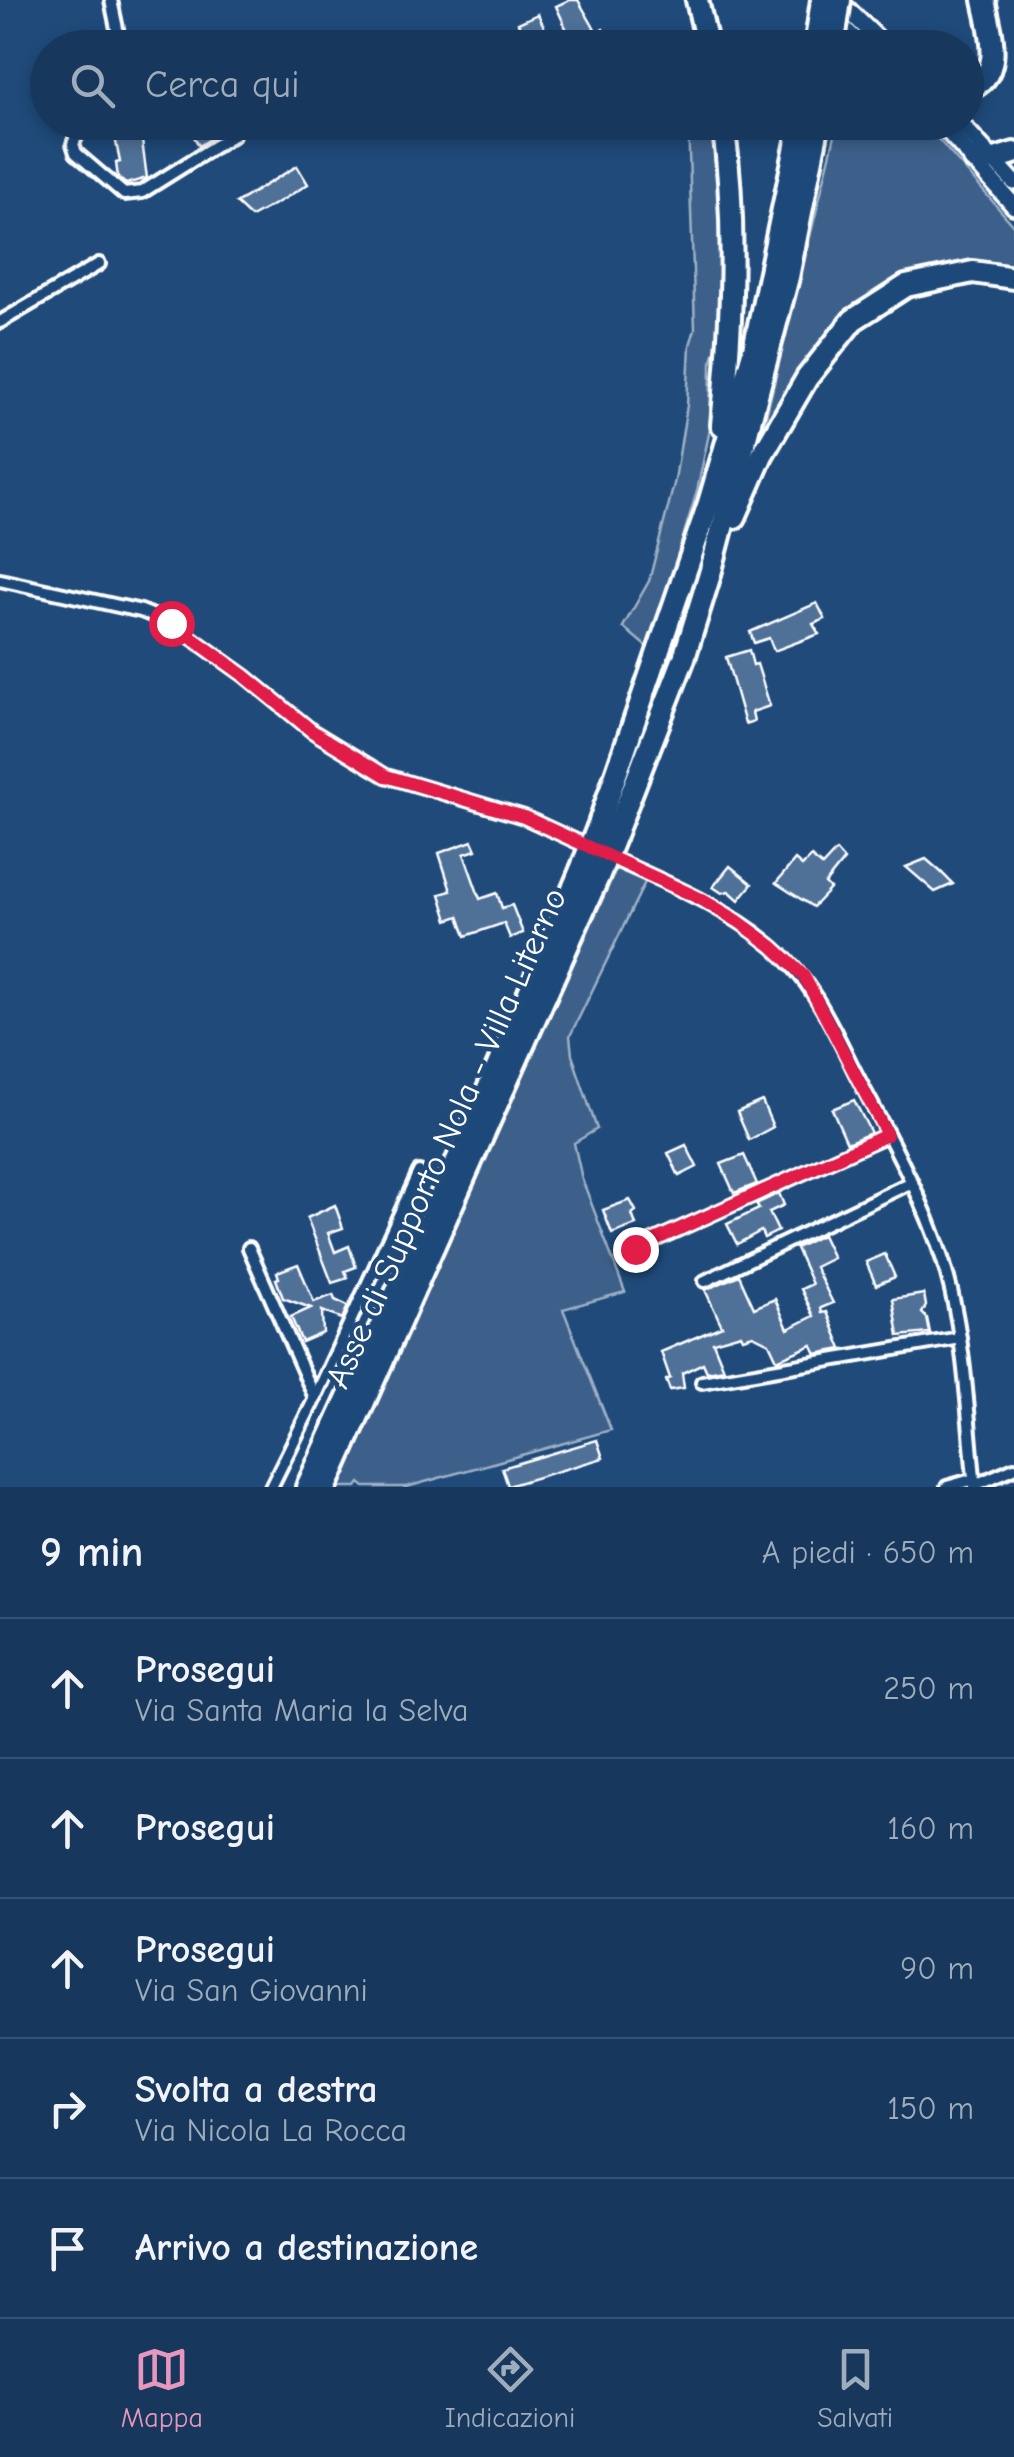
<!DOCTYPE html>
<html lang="it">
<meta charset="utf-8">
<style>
body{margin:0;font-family:"Comic Neue",sans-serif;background:#244365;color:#f1f3f6}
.stop{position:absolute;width:30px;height:30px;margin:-22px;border:8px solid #e11d48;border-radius:50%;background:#fff}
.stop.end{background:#e11d48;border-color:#fff;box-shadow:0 2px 10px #0008}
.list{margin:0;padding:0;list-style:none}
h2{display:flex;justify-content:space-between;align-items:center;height:130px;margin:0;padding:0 40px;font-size:42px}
h2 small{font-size:32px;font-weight:400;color:#9eacbb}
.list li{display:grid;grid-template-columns:65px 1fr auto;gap:30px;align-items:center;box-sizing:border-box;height:140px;padding:0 40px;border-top:2px solid #365272}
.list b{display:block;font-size:38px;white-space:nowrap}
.list p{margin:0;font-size:32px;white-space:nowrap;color:#9eacbb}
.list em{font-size:32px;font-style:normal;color:#9eacbb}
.icon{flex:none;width:55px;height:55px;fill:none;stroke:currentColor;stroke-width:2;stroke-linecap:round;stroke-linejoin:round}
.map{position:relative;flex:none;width:1014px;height:1487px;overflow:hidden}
.search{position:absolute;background:#17385c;box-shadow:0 5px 15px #0003;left:30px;right:30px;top:30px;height:110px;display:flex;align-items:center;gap:25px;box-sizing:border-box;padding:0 35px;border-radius:55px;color:#9eacbb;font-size:38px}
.sheet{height:830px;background:#17385c}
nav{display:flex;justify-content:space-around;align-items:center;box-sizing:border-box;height:140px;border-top:2px solid #365272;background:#17385c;font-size:28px;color:#9eacbb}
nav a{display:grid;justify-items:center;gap:5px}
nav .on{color:#e797bd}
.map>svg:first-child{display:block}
.green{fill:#3c618b;stroke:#9eb0c5;stroke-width:2.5}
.building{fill:#507197;stroke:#fff;stroke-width:2.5}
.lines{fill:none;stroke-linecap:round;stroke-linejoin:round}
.street-casing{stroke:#fff;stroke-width:18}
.secondary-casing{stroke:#fff;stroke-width:22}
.highway-casing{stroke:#fff;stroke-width:28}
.street{stroke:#1f4a7a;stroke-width:10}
.secondary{stroke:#1f4a7a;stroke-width:15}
.highway{stroke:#1f4a7a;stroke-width:20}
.highway-bridge-casing{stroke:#fff;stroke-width:28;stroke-linecap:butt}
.highway-bridge{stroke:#1f4a7a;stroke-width:20}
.route{stroke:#e11d48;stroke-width:12}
.labels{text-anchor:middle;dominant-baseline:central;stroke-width:9;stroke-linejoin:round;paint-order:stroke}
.street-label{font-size:35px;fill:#fff;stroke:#1f4a7a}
</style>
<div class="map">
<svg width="1014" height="1487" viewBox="0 0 1014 1487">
<rect width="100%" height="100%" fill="#1f4a7a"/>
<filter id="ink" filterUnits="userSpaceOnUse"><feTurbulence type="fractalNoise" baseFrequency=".01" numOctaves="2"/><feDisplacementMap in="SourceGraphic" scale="20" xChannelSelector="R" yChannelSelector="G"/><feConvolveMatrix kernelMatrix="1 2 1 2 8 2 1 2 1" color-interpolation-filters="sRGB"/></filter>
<g filter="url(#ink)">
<!-- green -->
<g class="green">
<polygon points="688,123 714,123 722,179 722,329 711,363 710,429 697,491 649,649 623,627 649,581 675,480 687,405 690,345 695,329"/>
<path d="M838,123H924L1014,226V269C860,255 828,327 759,445Z"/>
<polygon points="618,865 647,878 570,1036 572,1055 597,1129 574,1143 582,1179 625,1292 563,1309 611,1430 407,1487 365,1487 360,1483 357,1487 337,1487"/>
</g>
<!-- building -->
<g class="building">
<polygon points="569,0 578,0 597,33 603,29 612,48 575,48 556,6"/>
<polygon points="538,14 554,48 530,48 518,23"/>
<polygon points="201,122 245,122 228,128 199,146 190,129"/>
<polygon points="140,126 147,178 126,184 118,178 116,163 120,162 114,132"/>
<polygon points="297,166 308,184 284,199 251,217 236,203"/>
<polygon points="817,603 825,619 813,624 819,634 774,651 769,638 754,643 750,632"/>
<polygon points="749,650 753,665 757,664 770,706 752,712 754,721 745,724 726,657"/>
<polygon points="472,841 476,850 464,854 480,899 497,893 502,908 512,905 523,933 510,938 504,923 466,936 459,916 448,920 440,894 451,891 439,853"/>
<polygon points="836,851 844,860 825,884 830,889 813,907 776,883 795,860 802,866 811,857 822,866"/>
<polygon points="926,859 941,872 953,884 935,892 906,867"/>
<polygon points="730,866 752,884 739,900 729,891 722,893 713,887"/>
<polygon points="854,1100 871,1133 847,1143 832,1109"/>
<polygon points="762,1101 773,1127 749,1140 737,1112"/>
<polygon points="686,1145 697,1167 679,1176 668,1153"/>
<polygon points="744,1155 757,1184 734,1193 721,1164"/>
<polygon points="779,1193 784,1205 769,1212 778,1231 764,1238 761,1231 737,1244 727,1224 759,1209 756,1204"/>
<polygon points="630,1200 636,1211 632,1214 636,1225 612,1234 603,1210"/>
<polygon points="335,1205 343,1228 328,1233 335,1252 349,1246 356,1267 345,1271 348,1278 332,1283 307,1218"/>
<polygon points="822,1235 833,1258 815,1267 833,1303 821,1308 822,1313 827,1312 842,1349 816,1354 812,1345 777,1360 769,1343 753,1335 743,1338 741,1334 713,1342 724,1369 707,1372 703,1363 682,1373 684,1388 670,1390 666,1380 670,1378 661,1352 722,1326 705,1290 739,1275 754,1308 775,1299 788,1329 814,1316 801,1289 812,1284 796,1248"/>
<polygon points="885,1254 895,1277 876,1285 866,1262"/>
<polygon points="298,1264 314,1302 333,1295 335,1300 348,1306 342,1319 322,1311 323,1333 302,1342 291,1317 311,1308 283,1298 276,1279 279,1278 277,1272"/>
<polygon points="924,1294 926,1306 922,1313 927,1318 930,1333 899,1336 893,1299"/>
<polygon points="597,1440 603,1458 508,1486 502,1468"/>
</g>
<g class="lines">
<defs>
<g id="street">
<polyline points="111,0 121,48"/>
<polyline points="96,122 77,135 73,144 76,153 124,194 142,192 233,135"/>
<polyline points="0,322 99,264"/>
<polyline points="0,580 141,611 171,623 245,676 312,731 386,776 524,817 591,848"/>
<path d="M607,856C664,882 725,906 773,947C813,981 833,1028 856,1074C892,1143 933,1213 951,1290C966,1354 968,1422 975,1487"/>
<polyline points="249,1248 315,1398"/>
<polyline points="635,1249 887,1135"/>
<polyline points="705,1281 912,1182"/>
<polyline points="702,1382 960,1338"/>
<polyline points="975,1485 1014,1468"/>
<polyline points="271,1487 315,1398 419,1172"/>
<polyline points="947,1487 975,1479"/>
</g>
<g id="secondary">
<polyline points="838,0 887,48"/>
<polyline points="832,17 864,48"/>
<polyline points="940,122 1014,206"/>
<polyline points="959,122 1014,182"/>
</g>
<g id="highway">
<polyline points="697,0 708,48"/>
<path d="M966,90C1007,76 990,31 984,0"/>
<polyline points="974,159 995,159 1014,153"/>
<path d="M722,425C732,323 737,224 723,122"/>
<polyline points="735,517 762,455 807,378 853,320 906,286 973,272 1014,278"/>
<polyline points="598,827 709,503 754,349 801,122"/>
<polyline points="615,835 684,658 710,574 788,277 819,122"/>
<polyline points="307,1487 466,1141 581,870"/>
<polyline points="326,1487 598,877"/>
</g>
</defs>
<!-- street casing -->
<use href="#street" class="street-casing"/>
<!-- secondary casing -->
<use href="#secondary" class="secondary-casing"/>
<!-- highway casing -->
<use href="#highway" class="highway-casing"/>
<!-- street -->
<use href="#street" class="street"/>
<!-- secondary -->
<use href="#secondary" class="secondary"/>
<!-- highway -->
<use href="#highway" class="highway"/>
<defs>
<g id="highway-bridge">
<polyline points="815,48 822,0"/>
<polyline points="833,48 840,0"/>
<polyline points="581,870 598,827"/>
<polyline points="598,877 615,835"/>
</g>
</defs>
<!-- highway-bridge casing -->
<use href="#highway-bridge" class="highway-bridge-casing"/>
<!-- highway-bridge -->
<use href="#highway-bridge" class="highway-bridge"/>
</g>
</g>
<g class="lines" filter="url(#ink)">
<!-- route -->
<polyline class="route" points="171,623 245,676 312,731 386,776 524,817 699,898 738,921 772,946 804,976 887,1135 635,1249"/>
</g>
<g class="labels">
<!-- street labels -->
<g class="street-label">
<text transform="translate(446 1138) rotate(-66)">Asse di Supporto Nola - Villa Literno</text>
</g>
</g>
</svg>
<div class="stop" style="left:171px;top:623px"></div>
<div class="stop end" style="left:635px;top:1249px"></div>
<div class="search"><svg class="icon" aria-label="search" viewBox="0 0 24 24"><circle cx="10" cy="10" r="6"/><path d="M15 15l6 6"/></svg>Cerca qui</div>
</div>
<section class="sheet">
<h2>9 min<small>A piedi · 650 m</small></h2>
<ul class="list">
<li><svg class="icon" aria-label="ahead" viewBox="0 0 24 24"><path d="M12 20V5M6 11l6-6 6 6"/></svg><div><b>Prosegui</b><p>Via Santa Maria la Selva</p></div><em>250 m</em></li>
<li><svg class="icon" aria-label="ahead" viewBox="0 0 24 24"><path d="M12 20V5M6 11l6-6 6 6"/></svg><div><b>Prosegui</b></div><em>160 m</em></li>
<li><svg class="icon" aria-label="ahead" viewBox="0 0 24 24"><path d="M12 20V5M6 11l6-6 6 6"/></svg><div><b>Prosegui</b><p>Via San Giovanni</p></div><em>90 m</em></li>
<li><svg class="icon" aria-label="right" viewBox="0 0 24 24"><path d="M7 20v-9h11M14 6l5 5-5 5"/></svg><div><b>Svolta a destra</b><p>Via Nicola La Rocca</p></div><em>150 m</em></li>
<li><svg class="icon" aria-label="arrive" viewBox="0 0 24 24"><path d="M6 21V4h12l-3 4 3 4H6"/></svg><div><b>Arrivo a destinazione</b></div></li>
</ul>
</section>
<nav>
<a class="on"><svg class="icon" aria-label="map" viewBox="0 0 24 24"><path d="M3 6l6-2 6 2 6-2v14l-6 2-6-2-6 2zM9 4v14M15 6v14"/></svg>Mappa</a>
<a><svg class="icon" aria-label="directions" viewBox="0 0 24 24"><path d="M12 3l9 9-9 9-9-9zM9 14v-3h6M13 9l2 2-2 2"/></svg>Indicazioni</a>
<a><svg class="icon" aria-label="saved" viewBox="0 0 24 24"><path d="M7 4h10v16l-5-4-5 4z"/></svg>Salvati</a>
</nav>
